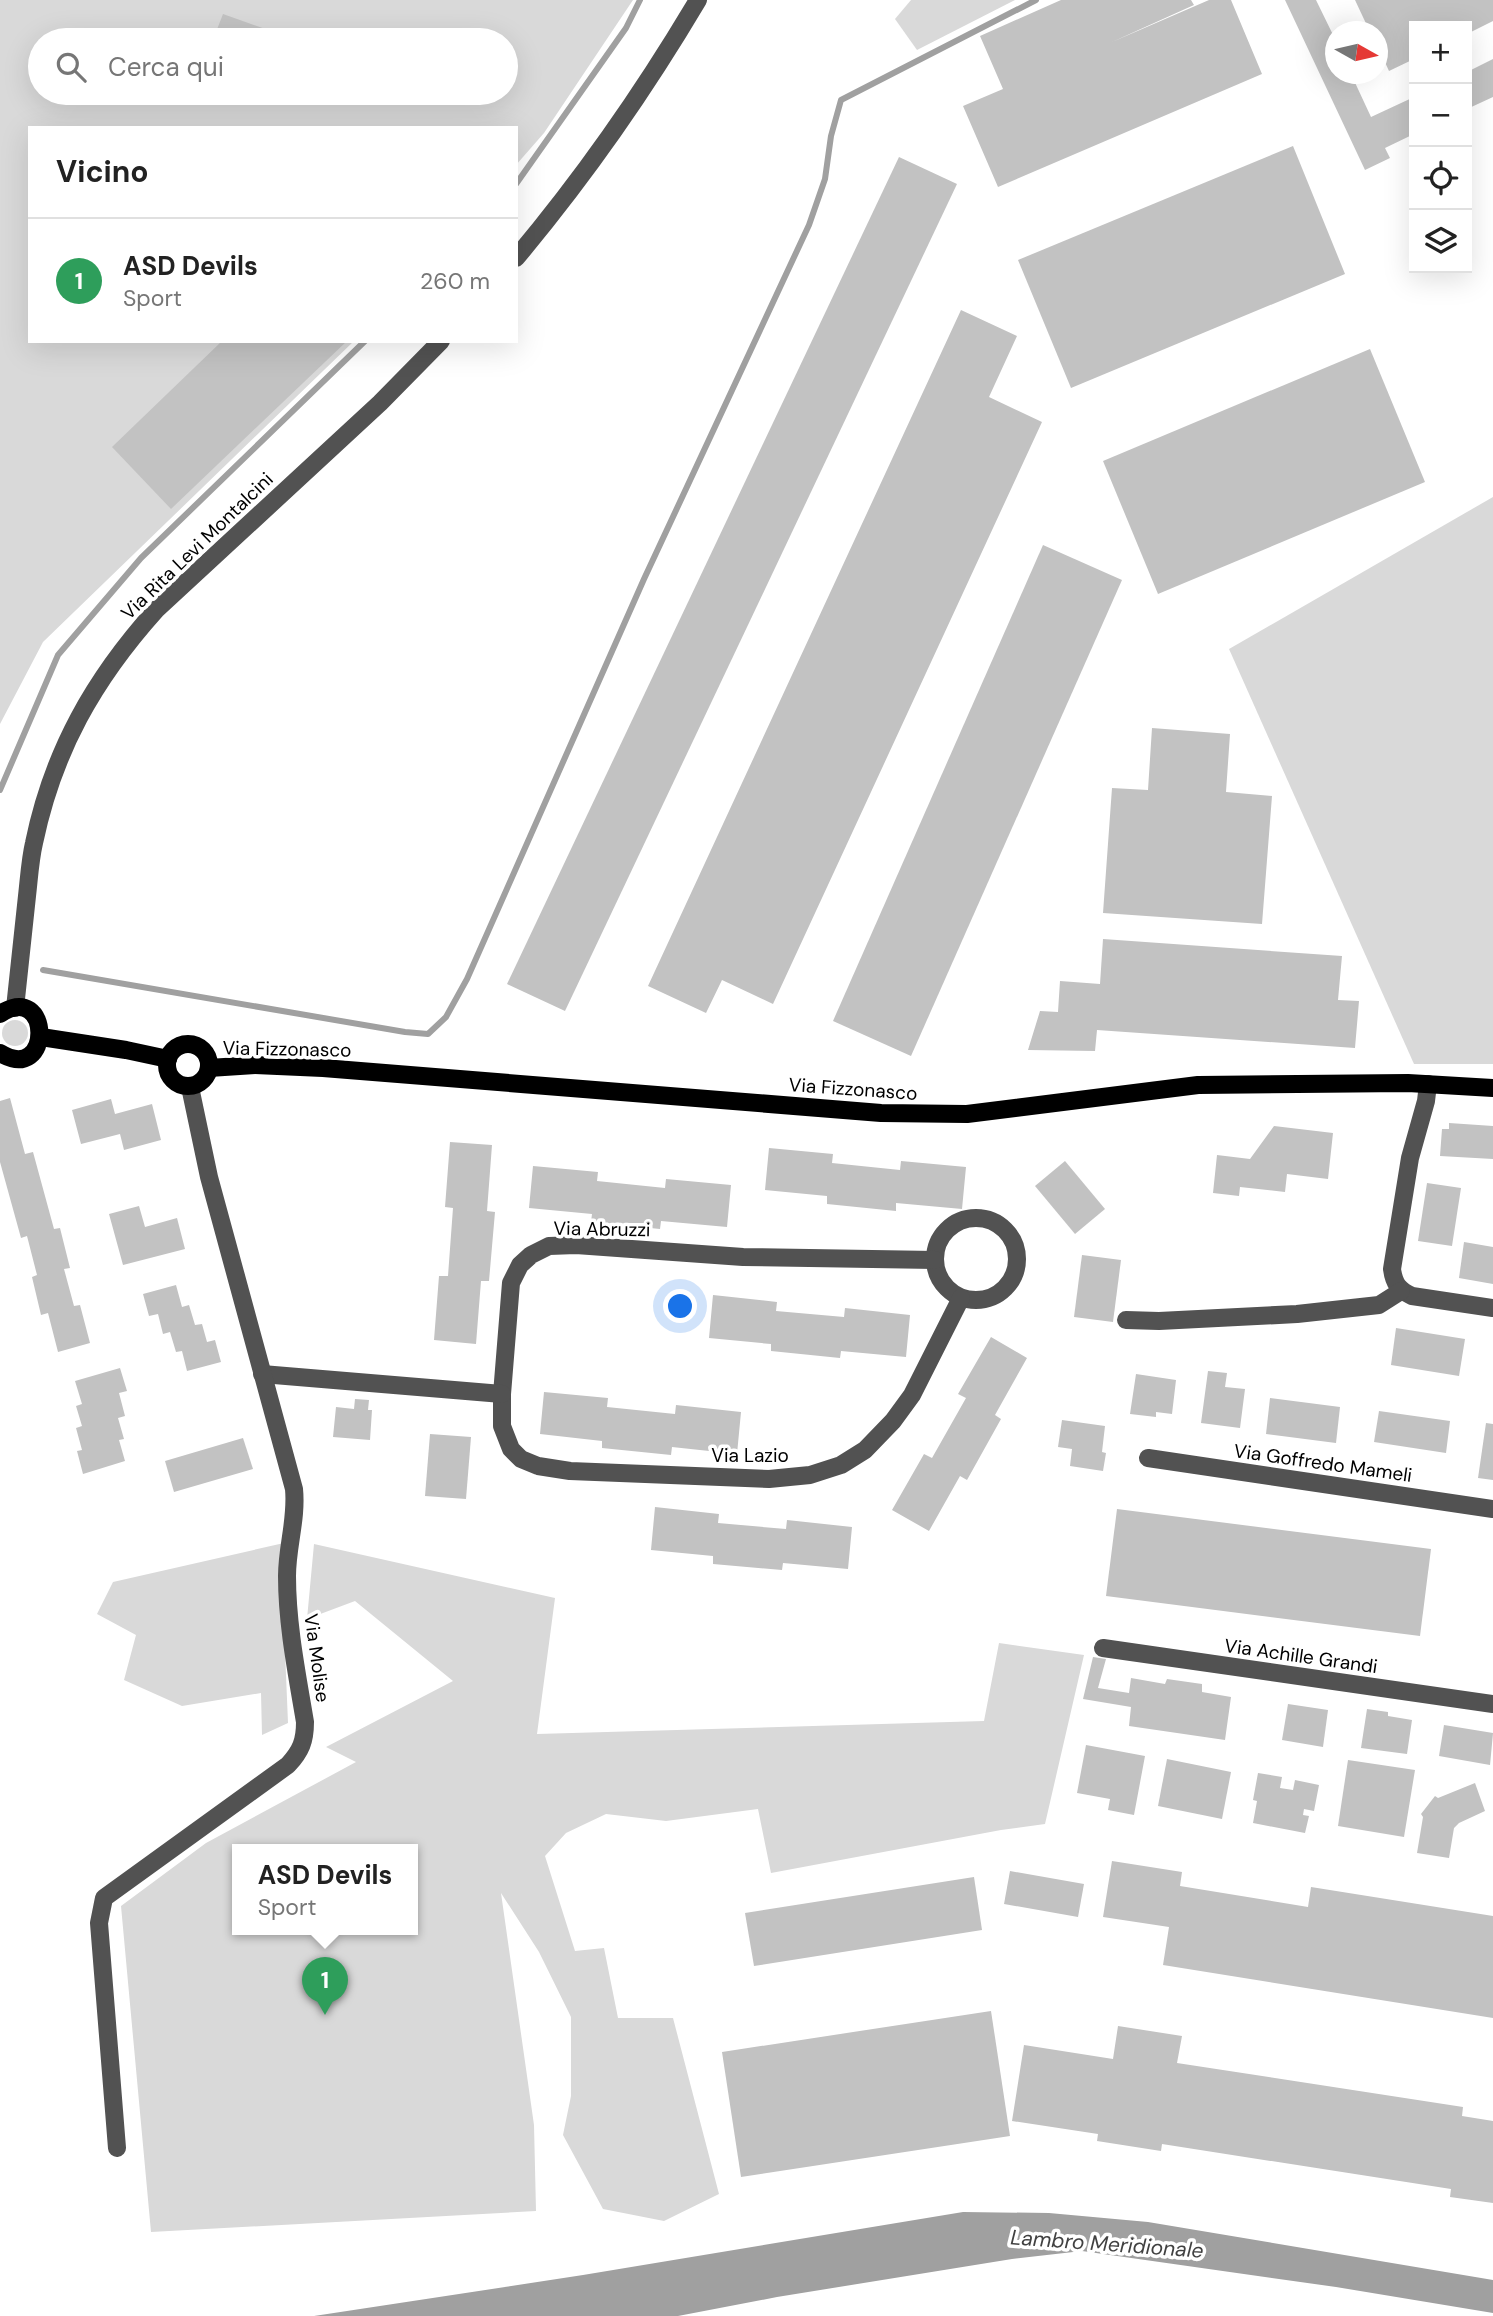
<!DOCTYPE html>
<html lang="it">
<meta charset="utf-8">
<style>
body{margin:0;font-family:"DM Sans",sans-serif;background:#f6f6f6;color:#222}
.controls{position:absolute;right:21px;top:21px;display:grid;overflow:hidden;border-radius:0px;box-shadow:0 7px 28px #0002}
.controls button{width:63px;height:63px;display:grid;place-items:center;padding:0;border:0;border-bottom:2px solid #e0e0e0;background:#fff;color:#222;font:35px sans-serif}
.compass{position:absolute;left:1325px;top:21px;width:63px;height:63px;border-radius:50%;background:#fff;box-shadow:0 7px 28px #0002;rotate:98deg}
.you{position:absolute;left:681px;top:1307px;width:24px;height:24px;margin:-18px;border:5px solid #fff;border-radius:50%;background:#1a73e8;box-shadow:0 0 0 10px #1a73e833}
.badge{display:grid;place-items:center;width:46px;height:46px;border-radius:50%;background:#0f766e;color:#fff;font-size:23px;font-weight:700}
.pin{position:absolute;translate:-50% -58px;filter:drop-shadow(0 2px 4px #0008)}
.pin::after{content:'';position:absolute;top:37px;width:24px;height:21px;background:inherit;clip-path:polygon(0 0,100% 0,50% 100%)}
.popup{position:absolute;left:232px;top:1844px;width:186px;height:91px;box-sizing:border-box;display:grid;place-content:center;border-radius:0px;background:#fff;filter:drop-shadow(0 2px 5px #0005);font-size:23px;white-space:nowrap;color:#767676}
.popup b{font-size:26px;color:#222}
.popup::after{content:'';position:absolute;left:50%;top:100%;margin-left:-14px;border:14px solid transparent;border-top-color:#fff}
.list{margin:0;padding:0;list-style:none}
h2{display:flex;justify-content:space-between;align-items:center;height:91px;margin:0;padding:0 28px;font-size:30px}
h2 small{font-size:23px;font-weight:400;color:#767676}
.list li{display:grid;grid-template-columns:46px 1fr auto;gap:21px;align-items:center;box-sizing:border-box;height:126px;padding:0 28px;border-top:2px solid #e0e0e0}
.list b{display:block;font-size:26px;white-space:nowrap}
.list p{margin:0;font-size:23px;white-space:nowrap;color:#767676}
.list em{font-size:23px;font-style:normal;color:#767676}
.icon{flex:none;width:38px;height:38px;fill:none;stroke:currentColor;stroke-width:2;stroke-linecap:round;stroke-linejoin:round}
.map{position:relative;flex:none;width:1493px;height:2316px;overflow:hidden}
.search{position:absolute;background:#fff;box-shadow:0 7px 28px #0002;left:28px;top:28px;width:490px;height:77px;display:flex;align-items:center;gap:18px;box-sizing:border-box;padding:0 24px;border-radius:38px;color:#767676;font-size:26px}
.panel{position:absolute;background:#fff;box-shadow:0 7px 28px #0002;left:28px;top:126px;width:490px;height:217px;border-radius:0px}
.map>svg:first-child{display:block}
.green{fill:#d9d9d9;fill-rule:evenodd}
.water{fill:#a0a0a0}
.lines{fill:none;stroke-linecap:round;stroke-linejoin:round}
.stream{stroke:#a0a0a0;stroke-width:6}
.building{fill:#c2c2c2}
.minor{stroke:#525252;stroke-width:18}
.major{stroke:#000;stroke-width:18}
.labels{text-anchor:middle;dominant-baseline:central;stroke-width:7;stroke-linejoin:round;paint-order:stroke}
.street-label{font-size:19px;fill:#000;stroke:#fff}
.water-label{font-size:21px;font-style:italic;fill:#414141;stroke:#fff}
</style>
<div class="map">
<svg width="1493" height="2316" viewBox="0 0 1493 2316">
<rect width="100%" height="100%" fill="#fff"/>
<!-- green -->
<g class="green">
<path d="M0,0H633L544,133L516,165V128H30V341H354L43,642L0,724ZM40,40H506V93H40Z"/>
<polygon points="911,0 1015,0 917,50 895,19"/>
<polygon points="1493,497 1493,1064 1414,1064 1229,649"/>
<circle cx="15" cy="1033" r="13"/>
<polygon points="284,1543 282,1579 288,1723 262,1735 261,1693 182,1706 124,1680 136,1635 97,1614 113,1582"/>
<path d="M314,1544L555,1598L537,1734L984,1721L999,1643L1084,1655L1045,1824L1001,1830L771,1873L758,1809L666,1821L606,1814L566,1833L545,1856L575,1951L604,1948L618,2018H673L719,2194L664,2221L603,2209L563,2135L571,2096V2017L539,1952L501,1893L534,2125L536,2211L151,2232L121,1906L206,1843L356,1762L326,1747L453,1681L355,1601L307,1619ZM238,1849H412V1929H238Z"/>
</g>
<!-- water -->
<polygon class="water" points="963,2212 1049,2213 1148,2222 1493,2280 1493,2313 1336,2287 1082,2251 1012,2259 777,2297 678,2316 314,2316 583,2275"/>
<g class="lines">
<!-- stream -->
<g class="stream">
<polyline points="516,184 626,28 640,0"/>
<polyline points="0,790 58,655 141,558 365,341"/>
<polyline points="43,970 405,1032 428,1034 446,1017 467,979 644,579 809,225 825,179 831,136 841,100 1036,0"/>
</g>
</g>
<!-- building -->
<g class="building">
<polygon points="1061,0 1191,0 1194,5 1112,42 1209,0 1231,0 1262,74 998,187 963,106 1003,89 980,36"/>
<polygon points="1285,0 1316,0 1336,41 1336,74 1351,74 1371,117 1414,97 1414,134 1385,148 1390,158 1365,170"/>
<polygon points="1355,0 1493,0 1493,21 1467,34 1467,26 1414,26 1414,59 1389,71 1378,47 1378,32 1370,32"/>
<polygon points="223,14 285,36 299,39 299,40 238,40 216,32"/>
<polygon points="1493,59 1493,97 1467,109 1467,72"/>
<polygon points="1293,146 1345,274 1071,388 1018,260"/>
<polygon points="899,157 957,184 565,1011 507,984"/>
<polygon points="961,310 1017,336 989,397 1042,422 773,1004 722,980 706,1013 648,986"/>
<polygon points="222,341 347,341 171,509 112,447"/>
<polygon points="1370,349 1425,482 1158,594 1103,461"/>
<polygon points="1043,545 1122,580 911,1056 833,1021"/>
<polygon points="1152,728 1230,734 1226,792 1272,796 1262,924 1103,913 1112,788 1148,790"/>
<polygon points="1103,939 1342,956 1338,1000 1359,1001 1355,1048 1097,1030 1095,1051 1028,1050 1040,1011 1058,1012 1060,981 1100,984"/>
<polygon points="10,1098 25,1154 33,1152 54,1229 60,1228 70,1268 64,1269 74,1306 80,1305 90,1343 58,1352 48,1313 41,1315 32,1277 37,1275 27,1236 21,1238 0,1162 0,1101"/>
<polygon points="111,1099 115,1114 152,1104 161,1140 124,1150 120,1134 81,1144 72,1110"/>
<polygon points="1449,1123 1493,1126 1493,1159 1440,1156 1442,1129 1449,1129"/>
<polygon points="1274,1126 1333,1133 1328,1179 1287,1174 1285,1192 1240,1187 1239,1196 1213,1193 1217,1155 1250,1159"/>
<polygon points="450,1142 492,1145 487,1211 495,1212 489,1281 481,1281 476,1344 434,1340 439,1276 448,1276 453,1208 445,1207"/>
<polygon points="769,1148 833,1154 832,1163 900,1170 901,1161 966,1167 962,1209 896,1203 896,1211 827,1204 827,1196 765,1190"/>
<polygon points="1065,1161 1105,1209 1075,1234 1035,1186"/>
<polygon points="533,1166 598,1172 597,1181 665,1188 666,1179 731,1185 727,1227 661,1221 660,1229 591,1222 592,1214 529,1208"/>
<polygon points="1427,1183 1461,1188 1452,1246 1418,1241"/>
<polygon points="139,1206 145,1227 177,1218 185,1249 123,1265 109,1214"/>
<polygon points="1464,1242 1493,1247 1493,1284 1459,1278"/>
<polygon points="1082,1255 1121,1260 1113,1322 1074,1317"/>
<polygon points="176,1285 182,1307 189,1305 195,1325 202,1324 207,1342 215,1340 221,1362 187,1371 182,1351 176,1352 170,1332 163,1334 158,1314 149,1316 143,1294"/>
<polygon points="713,1295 777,1302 776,1311 844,1317 845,1308 910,1315 906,1357 841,1351 840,1358 771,1351 771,1344 709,1338"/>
<polygon points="1396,1328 1465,1339 1459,1376 1391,1365"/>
<polygon points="991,1337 1027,1358 995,1415 1001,1419 967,1480 960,1476 929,1531 892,1510 924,1454 932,1458 966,1398 958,1394"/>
<polygon points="120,1368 127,1391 119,1393 125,1416 118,1418 124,1439 119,1440 125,1461 83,1474 77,1451 82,1450 76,1428 82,1426 76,1406 82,1404 75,1381"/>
<polygon points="1208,1371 1227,1373 1225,1387 1245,1389 1240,1428 1201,1423"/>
<polygon points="1136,1374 1176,1380 1172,1414 1156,1412 1156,1417 1130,1414"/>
<polygon points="544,1392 608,1398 607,1407 675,1414 676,1405 741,1412 737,1454 672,1447 671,1455 602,1448 602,1441 540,1434"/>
<polygon points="1270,1398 1340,1407 1336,1443 1266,1434"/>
<polygon points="355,1399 369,1400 368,1410 372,1410 370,1440 333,1437 336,1407 354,1409"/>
<polygon points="1379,1411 1450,1421 1446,1453 1374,1442"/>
<polygon points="1062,1420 1105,1426 1102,1452 1106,1453 1103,1471 1070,1466 1072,1449 1058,1447"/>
<polygon points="1486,1423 1493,1424 1493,1480 1478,1478"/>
<polygon points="430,1434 471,1437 466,1499 425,1496"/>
<polygon points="243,1438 253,1469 174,1492 165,1461"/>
<polygon points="655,1507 719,1514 718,1523 786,1529 787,1520 852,1527 848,1569 783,1563 782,1570 713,1564 713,1556 651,1550"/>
<polygon points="1117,1509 1431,1549 1420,1636 1106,1596"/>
<polygon points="1093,1657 1106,1659 1098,1688 1129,1693 1131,1678 1165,1684 1167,1679 1202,1684 1202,1692 1231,1697 1225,1740 1129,1726 1131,1707 1083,1699"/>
<polygon points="1288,1704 1328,1710 1323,1747 1282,1740"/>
<polygon points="1367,1709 1388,1712 1388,1716 1412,1720 1407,1754 1361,1748"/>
<polygon points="1444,1725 1493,1733 1490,1765 1439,1756"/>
<polygon points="1086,1745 1145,1756 1134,1815 1108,1810 1110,1799 1077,1793"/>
<polygon points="1167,1759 1231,1772 1222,1819 1158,1806"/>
<polygon points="1348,1760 1415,1770 1404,1837 1338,1826"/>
<polygon points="1258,1773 1282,1777 1280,1788 1293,1790 1295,1780 1319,1785 1314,1811 1304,1809 1303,1815 1309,1816 1305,1833 1253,1823 1257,1801 1253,1800"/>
<polygon points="1475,1783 1485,1811 1459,1823 1454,1828 1449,1858 1417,1853 1423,1817 1421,1814 1435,1796 1438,1798"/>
<polygon points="1112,1861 1182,1872 1180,1886 1308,1907 1311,1887 1493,1916 1493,2018 1163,1965 1169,1927 1103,1917"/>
<polygon points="1010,1871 1084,1884 1078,1917 1004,1904"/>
<polygon points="974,1877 982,1930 754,1966 745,1913"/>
<polygon points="991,2011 1010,2136 741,2177 722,2052"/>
<polygon points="1118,2026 1182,2036 1177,2063 1463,2107 1462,2116 1493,2121 1493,2203 1450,2197 1451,2189 1162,2144 1161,2151 1097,2141 1098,2134 1012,2121 1024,2045 1113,2059"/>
</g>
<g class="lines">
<!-- minor -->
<g class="minor">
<path d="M516,258C584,177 644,91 698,0"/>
<path d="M15,1008C19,971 23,933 27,896C29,879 30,860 34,843C53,751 94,679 156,610L380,403L441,341"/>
<path d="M1428,1084L1426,1101L1410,1158L1392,1269C1394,1284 1399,1290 1412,1296L1493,1308"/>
<circle cx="976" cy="1259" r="41"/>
<polyline points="935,1260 743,1257 576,1245 549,1246 531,1255 520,1265 511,1283 502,1394 502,1426 511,1449 521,1459 538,1466 570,1471 769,1479 810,1475 841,1465 865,1450 893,1421 912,1395 961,1298"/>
<polyline points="1126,1320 1159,1321 1297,1314 1379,1305 1401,1291"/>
<polyline points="262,1374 502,1394"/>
<polyline points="1148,1458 1493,1509"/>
<polyline points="1103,1648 1493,1704"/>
<path d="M117,2148L99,1923L104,1898L288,1765C301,1751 305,1741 305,1722C297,1674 287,1625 287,1576C287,1546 297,1519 294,1489L209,1177L190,1087"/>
</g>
<!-- major -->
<g class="major">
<path d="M0,1014C52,980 53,1085 0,1053"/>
<polyline points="41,1037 126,1050 168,1059"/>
<circle cx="188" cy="1065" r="21"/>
<polyline points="209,1068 255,1065 323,1068 881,1113 967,1114 1198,1085 1408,1083 1493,1088"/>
</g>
</g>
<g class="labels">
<!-- street labels -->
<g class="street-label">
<text transform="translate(197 546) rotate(-44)">Via Rita Levi Montalcini</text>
<text transform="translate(287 1049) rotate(1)">Via Fizzonasco</text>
<text transform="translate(853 1089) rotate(4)">Via Fizzonasco</text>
<text transform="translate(602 1229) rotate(1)">Via Abruzzi</text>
<text x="750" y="1455">Via Lazio</text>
<text transform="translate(1323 1463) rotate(8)">Via Goffredo Mameli</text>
<text transform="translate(1301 1656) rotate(8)">Via Achille Grandi</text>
<text transform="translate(317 1658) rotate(82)">Via Molise</text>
</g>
<!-- water labels -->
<g class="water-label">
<text transform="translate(1107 2244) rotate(4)">Lambro Meridionale</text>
</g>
</g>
</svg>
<div class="controls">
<button>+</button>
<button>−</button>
<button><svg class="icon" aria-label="locate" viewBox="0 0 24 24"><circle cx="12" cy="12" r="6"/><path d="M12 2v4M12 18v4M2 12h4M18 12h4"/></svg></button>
<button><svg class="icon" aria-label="layers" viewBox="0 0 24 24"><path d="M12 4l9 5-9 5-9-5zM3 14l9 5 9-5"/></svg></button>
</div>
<svg class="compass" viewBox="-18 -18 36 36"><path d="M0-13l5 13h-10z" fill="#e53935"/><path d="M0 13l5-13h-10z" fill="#767676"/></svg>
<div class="you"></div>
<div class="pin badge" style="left:325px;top:2015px;background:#2e9e5b">1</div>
<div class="popup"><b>ASD Devils</b>Sport</div>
<div class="search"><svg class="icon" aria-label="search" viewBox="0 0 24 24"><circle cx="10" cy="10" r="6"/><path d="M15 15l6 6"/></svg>Cerca qui</div>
<section class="panel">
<h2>Vicino<small></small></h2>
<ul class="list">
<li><span class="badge" style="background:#2e9e5b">1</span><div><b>ASD Devils</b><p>Sport</p></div><em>260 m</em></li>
</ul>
</section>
</div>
